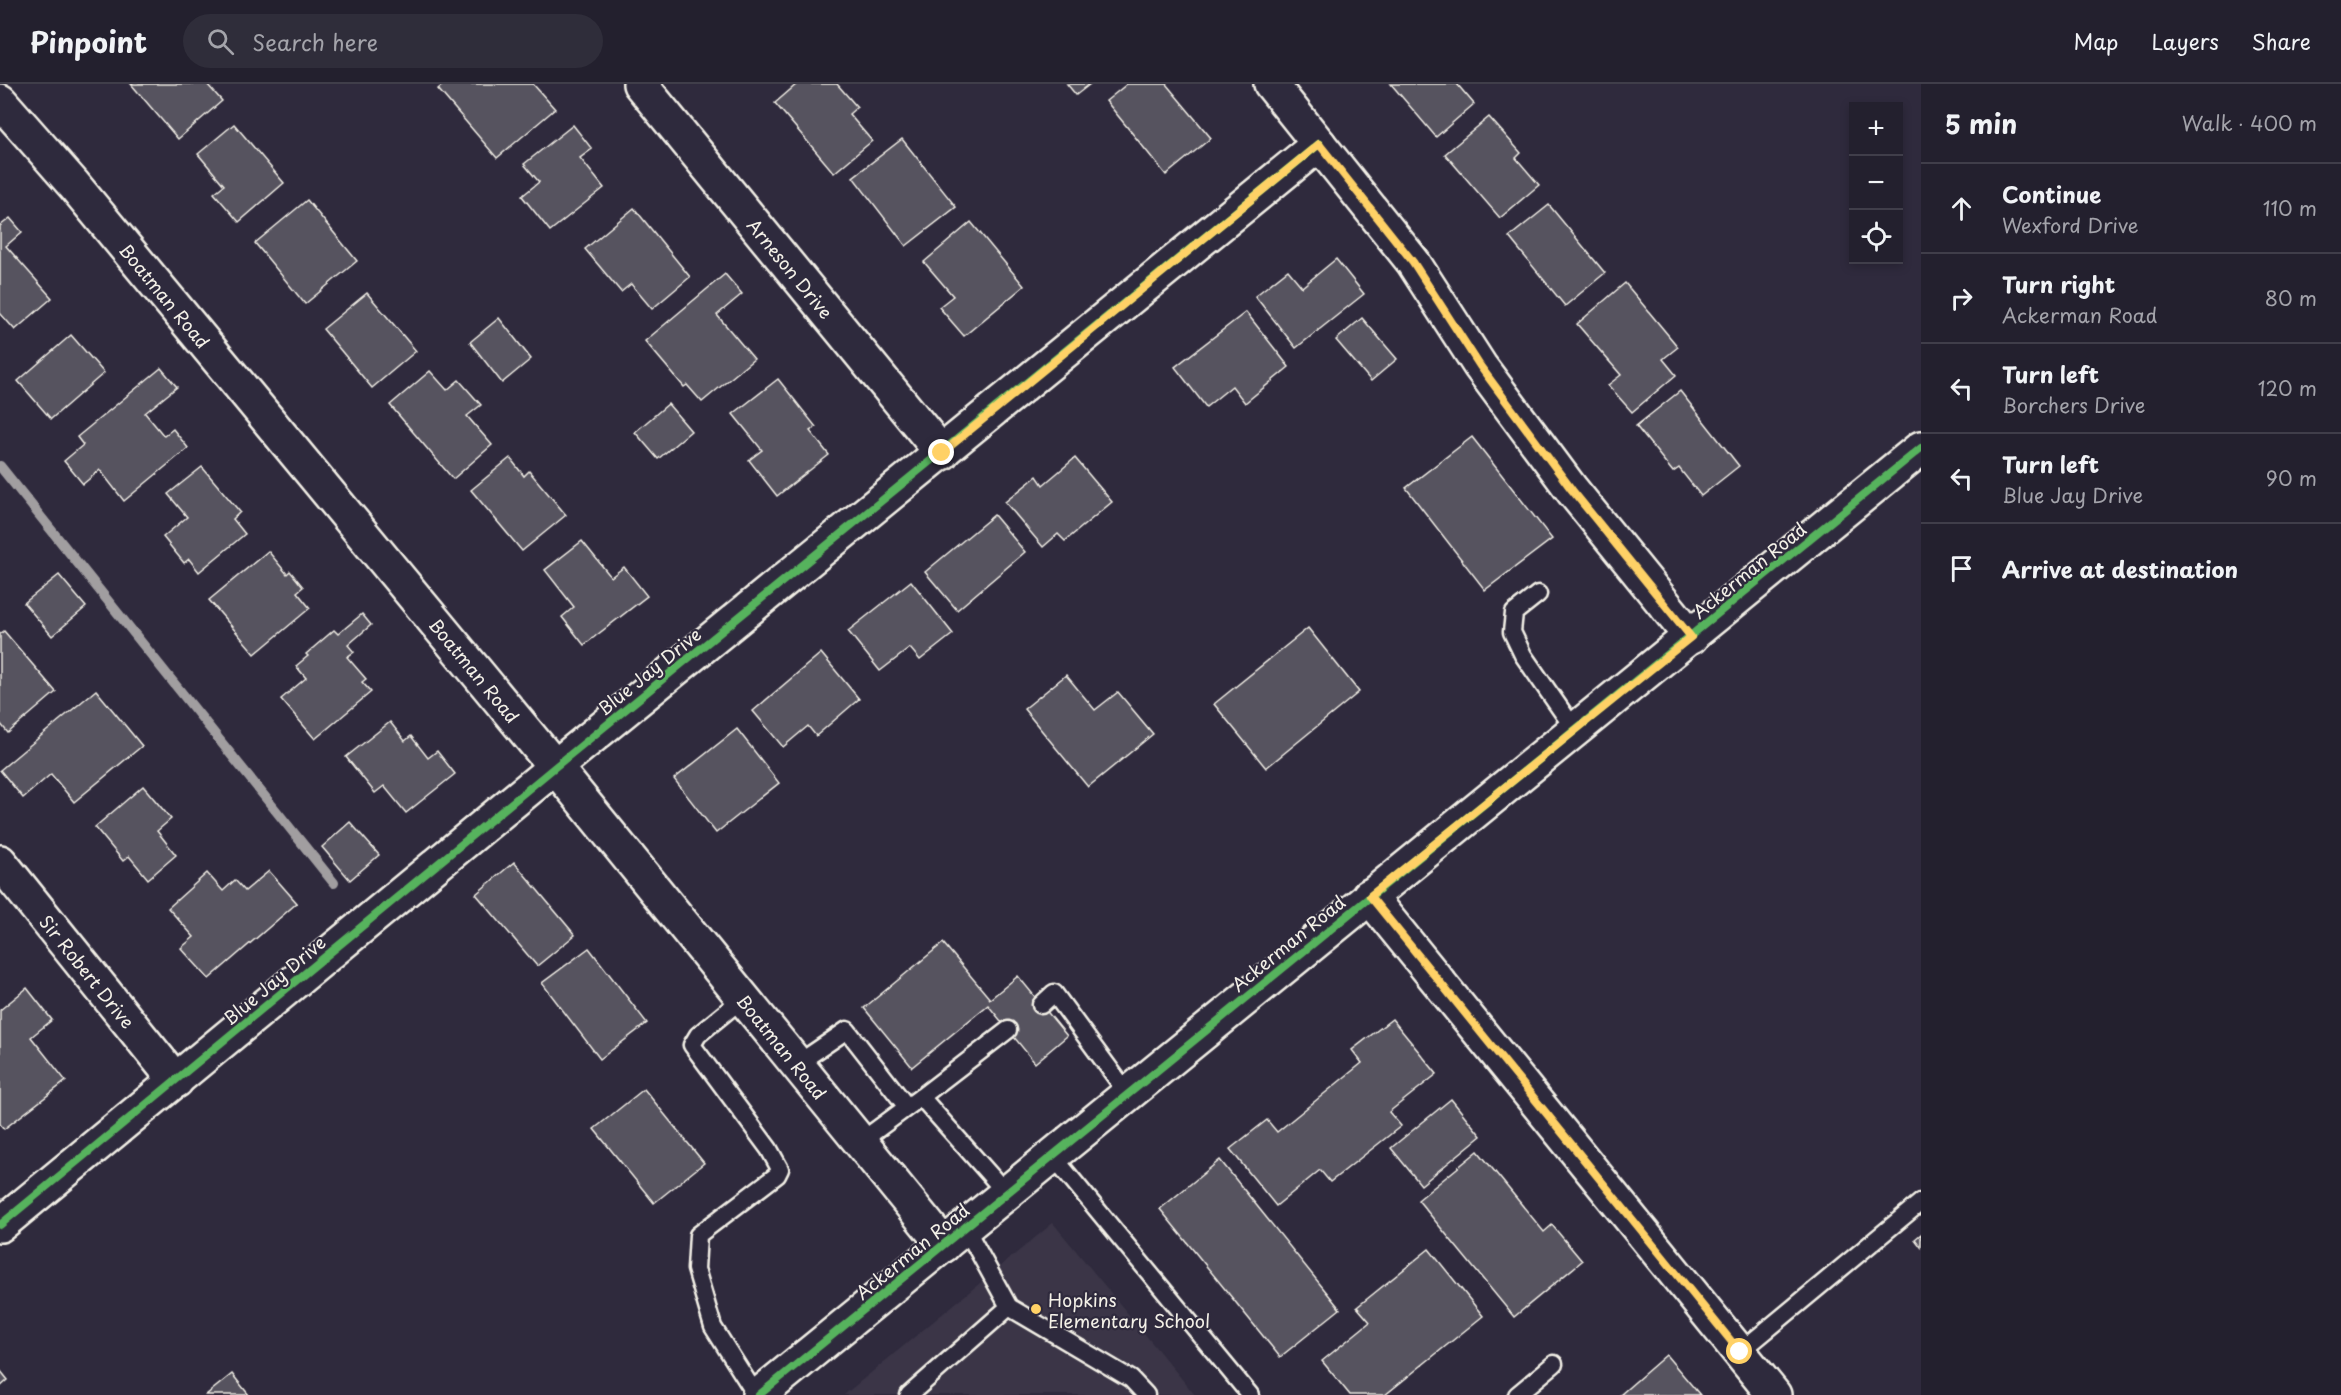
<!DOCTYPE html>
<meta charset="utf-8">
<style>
body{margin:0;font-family:"Playpen Sans",sans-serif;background:#2f2d3a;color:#f1f3f6}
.controls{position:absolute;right:18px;top:18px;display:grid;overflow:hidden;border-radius:0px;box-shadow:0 3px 9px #0003}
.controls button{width:54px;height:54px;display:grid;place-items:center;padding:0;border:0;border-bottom:2px solid #403e4a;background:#23202e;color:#f1f3f6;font:30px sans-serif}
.stop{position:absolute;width:18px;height:18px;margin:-14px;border:4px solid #ffd166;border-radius:50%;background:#fff}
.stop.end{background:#ffd166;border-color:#fff;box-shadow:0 2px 6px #0008}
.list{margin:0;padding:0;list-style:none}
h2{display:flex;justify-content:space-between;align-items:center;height:78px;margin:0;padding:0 24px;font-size:26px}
h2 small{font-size:20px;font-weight:400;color:#a3a3aa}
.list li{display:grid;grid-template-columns:39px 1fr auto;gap:18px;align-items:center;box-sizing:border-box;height:90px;padding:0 24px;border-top:2px solid #403e4a}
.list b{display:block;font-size:22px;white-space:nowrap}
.list p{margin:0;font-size:20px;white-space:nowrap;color:#a3a3aa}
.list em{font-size:20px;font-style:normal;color:#a3a3aa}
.icon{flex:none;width:33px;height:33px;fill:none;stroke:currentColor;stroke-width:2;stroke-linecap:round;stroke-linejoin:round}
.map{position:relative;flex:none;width:1921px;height:1311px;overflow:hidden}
header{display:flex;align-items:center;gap:36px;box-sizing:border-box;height:84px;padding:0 30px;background:#23202e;border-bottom:2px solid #403e4a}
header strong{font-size:28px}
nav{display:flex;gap:33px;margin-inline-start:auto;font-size:21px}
.search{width:420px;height:54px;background:#2f2d3a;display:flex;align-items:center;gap:15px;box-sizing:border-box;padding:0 21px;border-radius:33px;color:#a3a3aa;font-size:22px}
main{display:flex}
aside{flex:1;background:#23202e}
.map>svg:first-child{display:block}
.built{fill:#3b3647}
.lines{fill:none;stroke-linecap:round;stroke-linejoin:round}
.stream{stroke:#a19ea0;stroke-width:10}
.building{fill:#56525f;stroke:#f4f1e8;stroke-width:1.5}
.lane-casing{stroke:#f4f1e8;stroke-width:21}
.street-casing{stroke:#f4f1e8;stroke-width:38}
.secondary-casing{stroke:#f4f1e8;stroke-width:38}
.lane{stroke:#2f2a3d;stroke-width:16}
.street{stroke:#2f2a3d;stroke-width:33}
.secondary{stroke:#2f2a3d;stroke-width:33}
.cycleway-casing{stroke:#2f2a3d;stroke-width:11}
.cycleway{stroke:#56b35d;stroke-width:8}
.route{stroke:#ffd166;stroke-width:8}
.poi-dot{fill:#ffd166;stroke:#2f2a3d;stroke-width:2}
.labels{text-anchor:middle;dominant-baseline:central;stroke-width:4.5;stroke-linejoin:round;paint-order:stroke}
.street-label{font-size:18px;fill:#f4f1e8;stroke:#2f2a3d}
.poi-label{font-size:18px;fill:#f4f1e8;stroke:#2f2a3d;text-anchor:start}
</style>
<header>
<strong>Pinpoint</strong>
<div class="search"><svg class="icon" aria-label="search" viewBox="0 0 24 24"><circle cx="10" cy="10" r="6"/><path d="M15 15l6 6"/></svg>Search here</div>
<nav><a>Map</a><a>Layers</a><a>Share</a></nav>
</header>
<main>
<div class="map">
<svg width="1921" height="1311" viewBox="0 0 1921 1311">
<rect width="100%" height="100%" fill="#2f2a3d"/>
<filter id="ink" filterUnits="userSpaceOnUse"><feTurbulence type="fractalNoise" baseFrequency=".0167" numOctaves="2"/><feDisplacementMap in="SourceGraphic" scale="12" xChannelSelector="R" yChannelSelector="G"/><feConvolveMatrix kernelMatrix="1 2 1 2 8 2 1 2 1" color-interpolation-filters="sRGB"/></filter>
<g filter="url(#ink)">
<!-- built -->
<polygon class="built" points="1053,1139 1195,1311 844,1311"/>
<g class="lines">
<!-- stream -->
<polyline class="stream" points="0,382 334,799"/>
</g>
<!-- building -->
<g class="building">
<polygon points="131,0 207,0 222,17 178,55"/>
<polygon points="444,0 533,0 555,25 497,74 438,5"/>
<polygon points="797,0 837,0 857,23 849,30 872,57 834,89 775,19"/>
<polygon points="1067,0 1090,0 1076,11"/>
<polygon points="1127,0 1166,0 1211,54 1166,91 1106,17"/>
<polygon points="1391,0 1457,0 1474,20 1436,53"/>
<polygon points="1489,33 1521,69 1516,74 1539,101 1500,134 1445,70"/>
<polygon points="234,40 284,99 239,138 214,109 224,101 198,70"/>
<polygon points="573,41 592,65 580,74 604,104 550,147 522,112 539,98 524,80"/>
<polygon points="902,55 956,123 906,162 853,93"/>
<polygon points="307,116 357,177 305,220 255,159"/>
<polygon points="1549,121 1605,189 1565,222 1509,153"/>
<polygon points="634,124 690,193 652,225 631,200 621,208 585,165"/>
<polygon points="10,134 22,148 6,162 52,214 15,246 0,229 0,142"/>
<polygon points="971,138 1024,202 964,252 939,223 953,212 924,178"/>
<polygon points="1336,175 1364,210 1296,264 1255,212 1288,186 1302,203"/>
<polygon points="725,190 742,210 717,231 754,275 702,318 687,301 684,303 645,257"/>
<polygon points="1625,199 1678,263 1663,275 1676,291 1632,328 1608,301 1621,291 1577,240"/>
<polygon points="367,209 416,267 372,304 323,245"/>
<polygon points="1246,228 1289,283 1245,319 1232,302 1206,323 1175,283"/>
<polygon points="499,234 531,275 502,299 470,258"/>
<polygon points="1362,234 1397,275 1371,297 1336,256"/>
<polygon points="71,251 104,289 51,335 18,297"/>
<polygon points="161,284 177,303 145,329 164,352 173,345 188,364 124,417 100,386 83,400 64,377 83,361 77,353"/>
<polygon points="430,287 447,306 459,296 481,321 467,332 492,361 453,395 390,321"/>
<polygon points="778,295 816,343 810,347 829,371 777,412 749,376 762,366 733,330"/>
<polygon points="1680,307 1739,382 1701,412 1679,384 1673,388 1636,342"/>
<polygon points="668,320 691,347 658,375 635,348"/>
<polygon points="1472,353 1552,455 1485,506 1406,404"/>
<polygon points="510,374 524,392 529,387 566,431 522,467 471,406"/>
<polygon points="1075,374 1112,418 1065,457 1058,450 1043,463 1005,418 1037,392 1043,401"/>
<polygon points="202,383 240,428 233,435 245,450 199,488 189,475 184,479 163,453 187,433 168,410"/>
<polygon points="994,431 1025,468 957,526 925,488"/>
<polygon points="582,457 611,493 624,483 647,512 584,561 562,533 574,523 545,486"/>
<polygon points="268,467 287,490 290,487 303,503 297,508 310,524 255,570 209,516"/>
<polygon points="59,491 86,523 52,552 24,519"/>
<polygon points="911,497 953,550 920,576 910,564 880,587 848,547"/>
<polygon points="362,530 371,541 348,561 354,568 347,573 366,595 362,598 371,608 315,655 281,615 306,594 296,582 308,572 306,570 334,546 338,550"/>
<polygon points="1308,544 1359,608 1266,684 1214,620"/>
<polygon points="4,547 56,608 8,649 0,639 0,550"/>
<polygon points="821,569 859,615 816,652 808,642 783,663 753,627"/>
<polygon points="1066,591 1095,626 1118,608 1153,650 1088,703 1024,625"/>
<polygon points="96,606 142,662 74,718 51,690 23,714 0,686"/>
<polygon points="390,638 405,657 411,652 428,674 437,667 455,690 406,729 384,702 375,709 346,673"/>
<polygon points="737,645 779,699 716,749 674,695"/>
<polygon points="143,702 171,735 157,747 176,771 148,795 129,772 123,777 95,743"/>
<polygon points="350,738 379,771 350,796 322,763"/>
<polygon points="514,778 575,851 537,882 476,810"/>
<polygon points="269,787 297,819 209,895 181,864 194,853 168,824 207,789 223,807 235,796 245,807"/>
<polygon points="943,859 990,915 1018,892 1067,952 1035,979 988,921 912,983 864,924"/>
<polygon points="589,864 647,939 600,975 542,899"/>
<polygon points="27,904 52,936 31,953 66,997 4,1045 0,1040 0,926"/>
<polygon points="1392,935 1437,990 1389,1028 1401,1042 1330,1098 1320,1086 1276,1122 1230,1065 1267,1036 1277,1048 1362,979 1352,966"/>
<polygon points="644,1005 704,1079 654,1119 594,1045"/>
<polygon points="1451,1015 1481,1052 1421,1101 1391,1064"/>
<polygon points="1478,1067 1544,1148 1552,1141 1582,1177 1514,1233 1418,1116"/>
<polygon points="1220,1076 1340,1225 1280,1273 1160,1125"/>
<polygon points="1921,1150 1921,1163 1915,1155"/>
<polygon points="1429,1165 1483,1232 1385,1311 1350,1311 1322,1277 1370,1238 1357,1223"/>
<polygon points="1666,1271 1700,1311 1620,1311"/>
<polygon points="0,1286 8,1296 0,1303"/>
<polygon points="232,1290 249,1311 206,1311"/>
</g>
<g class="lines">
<defs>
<g id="lane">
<polyline points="1538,510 1514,529 1512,548 1523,571 1575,646"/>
<polyline points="743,914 698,951 692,961 769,1065 780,1085 777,1091 698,1151 696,1185 713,1243 756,1311"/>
<polyline points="1041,921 1054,909 1128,1010"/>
<polyline points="797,980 847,946 907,1023"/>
<polyline points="921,1013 1008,946"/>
<polyline points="860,1058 921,1013 1006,1109"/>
<polyline points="1052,1071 1250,1311"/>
<polyline points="965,1143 1009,1223 1131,1295 1146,1311"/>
<polyline points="1740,1268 1921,1118"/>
<polyline points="909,1311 1009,1223"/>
<polyline points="1517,1311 1554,1280"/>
</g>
<g id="street">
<path id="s1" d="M640,0L942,369"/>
<polyline points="1271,0 1413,178 1480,282 1572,406 1691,553"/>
<path id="s2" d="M0,17L74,101L555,683L944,1161"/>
<path id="s3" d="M0,778L176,997"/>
<polyline points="1369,812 1774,1311"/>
<polyline points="0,1141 555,683 1319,60"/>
</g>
<polyline id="secondary" points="759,1311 1921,364"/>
</defs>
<!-- lane casing -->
<use href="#lane" class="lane-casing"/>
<!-- street casing -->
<use href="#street" class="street-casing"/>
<!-- secondary casing -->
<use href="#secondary" class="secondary-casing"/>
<!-- lane -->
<use href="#lane" class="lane"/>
<!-- street -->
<use href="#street" class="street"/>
<!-- secondary -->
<use href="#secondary" class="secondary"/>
<defs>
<g id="cycleway">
<polyline points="0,1141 555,683 1319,60"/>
<polyline points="759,1311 1921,364"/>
</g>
</defs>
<!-- cycleway casing -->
<use href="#cycleway" class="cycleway-casing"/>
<!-- cycleway -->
<use href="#cycleway" class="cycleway"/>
</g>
</g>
<g class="lines" filter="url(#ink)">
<!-- route -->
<polyline class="route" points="942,369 1319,60 1413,178 1480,282 1572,406 1691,553 1370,812 1740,1268"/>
</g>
<!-- markers -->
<circle class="poi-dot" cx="1036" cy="1225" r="6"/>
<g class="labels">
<!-- street labels -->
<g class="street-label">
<text stroke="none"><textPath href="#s1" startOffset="238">Arneson Drive</textPath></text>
<text stroke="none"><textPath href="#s2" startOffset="255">Boatman Road</textPath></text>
<text transform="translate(1749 486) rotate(-39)">Ackerman Road</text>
<text stroke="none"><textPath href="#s2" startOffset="741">Boatman Road</textPath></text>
<text transform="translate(649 587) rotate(-39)">Blue Jay Drive</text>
<text transform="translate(1288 859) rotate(-39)">Ackerman Road</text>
<text stroke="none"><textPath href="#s3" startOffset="140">Sir Robert Drive</textPath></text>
<text transform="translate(274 896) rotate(-40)">Blue Jay Drive</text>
<text stroke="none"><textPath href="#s2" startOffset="1227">Boatman Road</textPath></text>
<text transform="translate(912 1167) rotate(-39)">Ackerman Road</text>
</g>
<!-- poi labels -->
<g class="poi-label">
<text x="1048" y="1215">Hopkins<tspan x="1048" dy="21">Elementary School</tspan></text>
</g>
</g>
</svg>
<div class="controls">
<button>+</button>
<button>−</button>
<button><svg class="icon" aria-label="locate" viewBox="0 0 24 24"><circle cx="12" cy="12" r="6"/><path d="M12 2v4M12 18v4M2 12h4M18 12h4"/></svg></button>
</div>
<div class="stop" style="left:1740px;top:1268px"></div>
<div class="stop end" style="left:942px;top:369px"></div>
</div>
<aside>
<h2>5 min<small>Walk · 400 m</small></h2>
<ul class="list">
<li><svg class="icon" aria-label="ahead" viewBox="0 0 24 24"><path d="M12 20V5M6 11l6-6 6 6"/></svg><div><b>Continue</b><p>Wexford Drive</p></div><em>110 m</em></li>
<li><svg class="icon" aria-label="right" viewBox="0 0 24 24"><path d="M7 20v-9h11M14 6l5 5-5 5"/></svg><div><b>Turn right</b><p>Ackerman Road</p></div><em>80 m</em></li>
<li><svg class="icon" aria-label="left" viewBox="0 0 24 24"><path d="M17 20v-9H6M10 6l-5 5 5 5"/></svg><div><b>Turn left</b><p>Borchers Drive</p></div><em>120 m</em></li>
<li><svg class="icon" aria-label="left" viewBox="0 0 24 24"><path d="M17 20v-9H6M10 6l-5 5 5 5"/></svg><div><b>Turn left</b><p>Blue Jay Drive</p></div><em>90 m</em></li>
<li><svg class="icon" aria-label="arrive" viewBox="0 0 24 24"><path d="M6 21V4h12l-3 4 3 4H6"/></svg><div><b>Arrive at destination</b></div></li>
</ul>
</aside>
</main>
